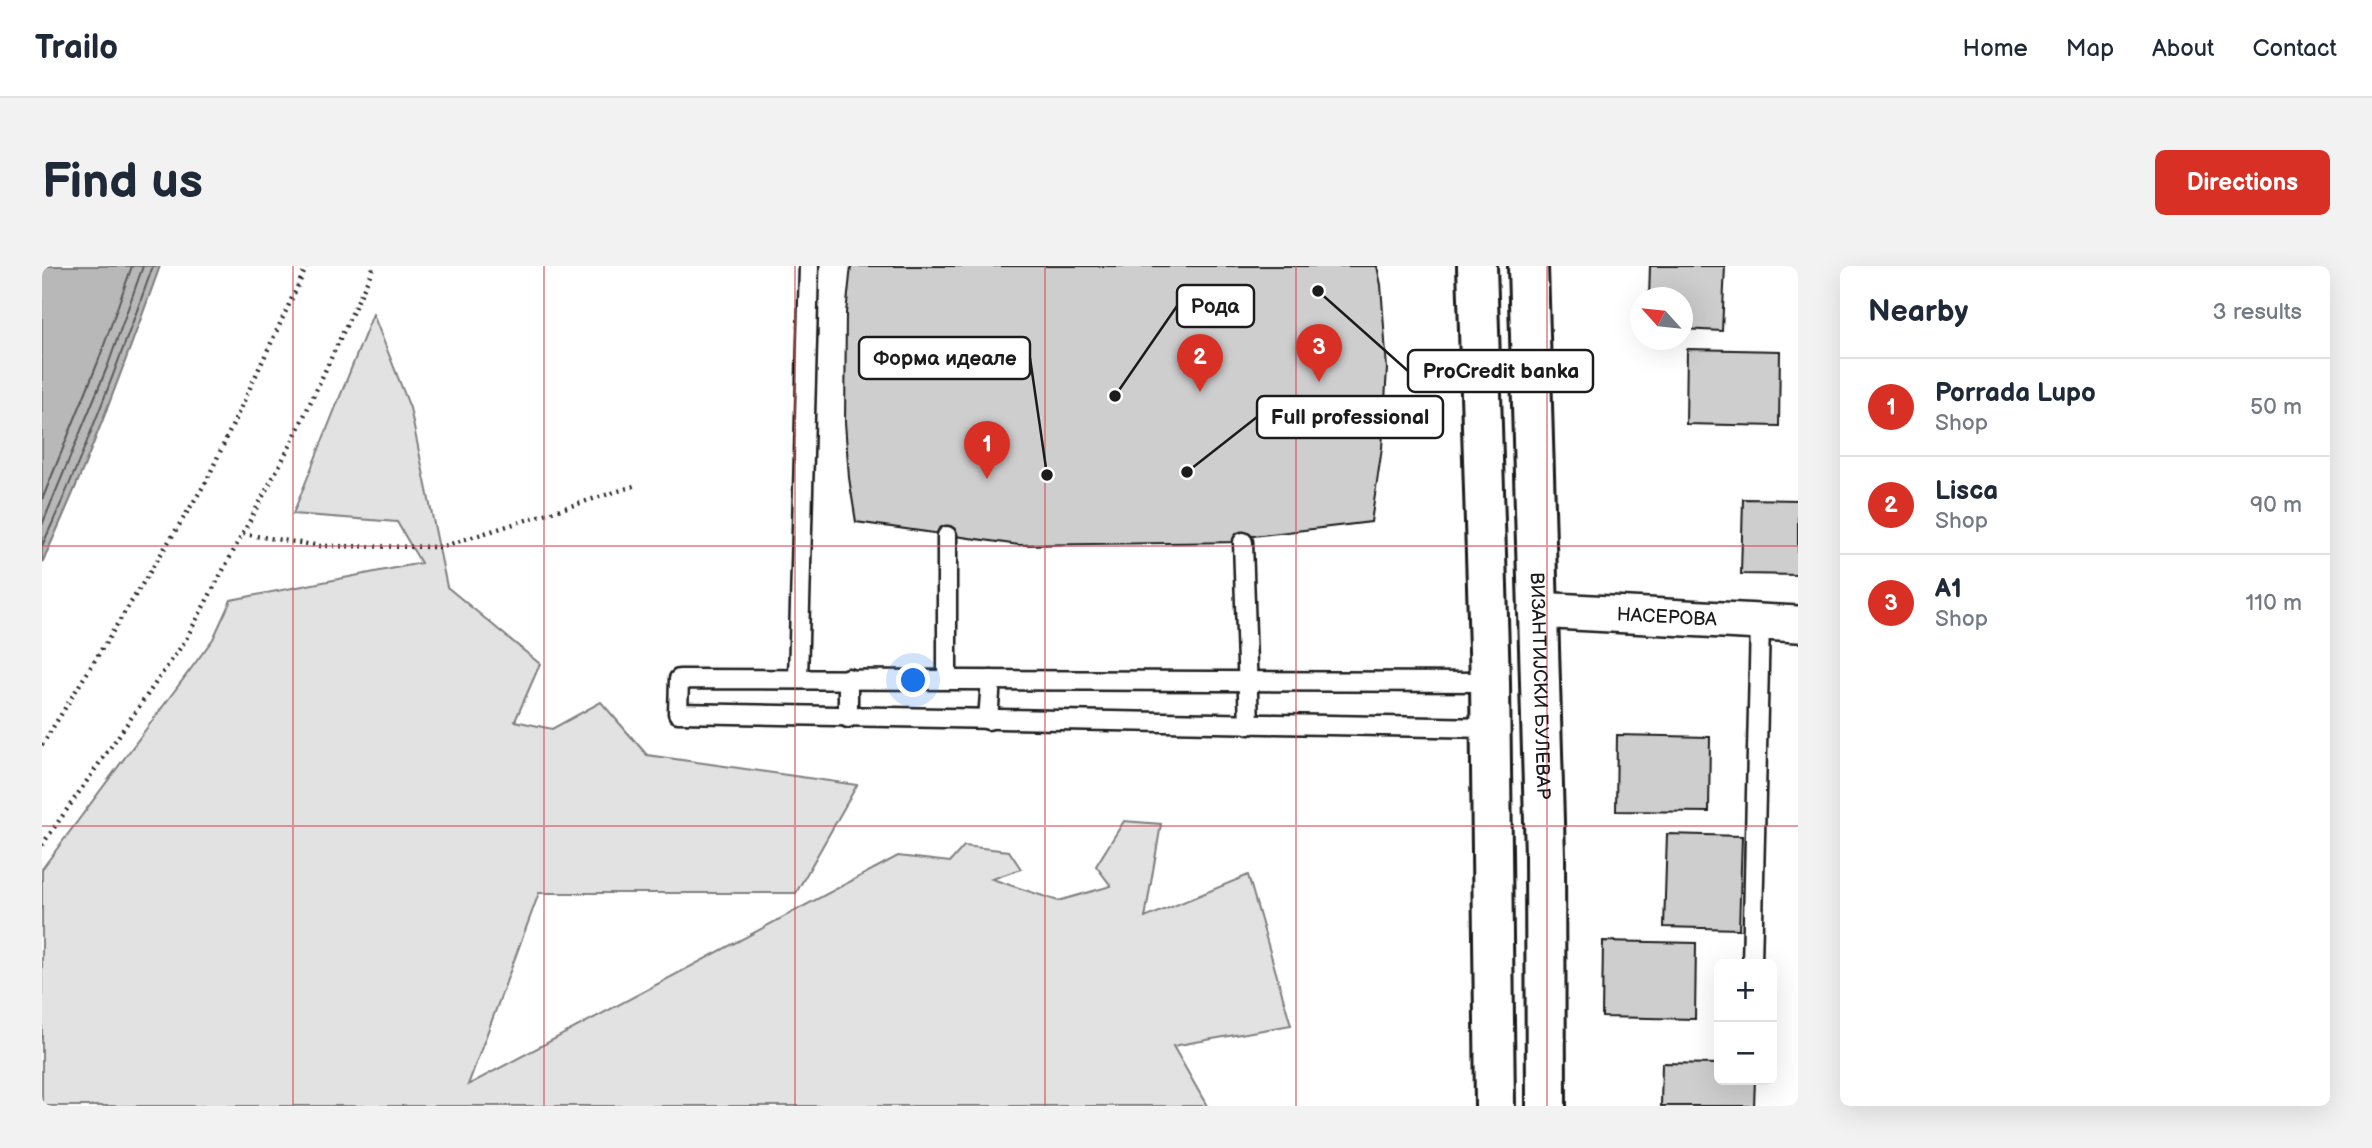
<!DOCTYPE html>
<meta charset="utf-8">
<style>
body{margin:0;font-family:"Balsamiq Sans",sans-serif;background:#f2f2f3;color:#1f2937}
.controls{position:absolute;right:21px;bottom:21px;display:grid;overflow:hidden;border-radius:10px;box-shadow:0 7px 28px #0002}
.controls button{width:63px;height:63px;display:grid;place-items:center;padding:0;border:0;border-bottom:2px solid #e0e1e3;background:#fff;color:#1f2937;font:35px sans-serif}
.compass{position:absolute;left:1588px;top:21px;width:63px;height:63px;border-radius:50%;background:#fff;box-shadow:0 7px 28px #0002;rotate:297deg}
.you{position:absolute;left:872px;top:415px;width:24px;height:24px;margin:-18px;border:5px solid #fff;border-radius:50%;background:#1a73e8;box-shadow:0 0 0 10px #1a73e833}
.badge{display:grid;place-items:center;width:46px;height:46px;border-radius:50%;background:#d93025;color:#fff;font-size:23px;font-weight:700}
.pin{position:absolute;translate:-50% -58px;filter:drop-shadow(0 2px 4px #0008)}
.pin::after{content:'';position:absolute;top:37px;width:24px;height:21px;background:inherit;clip-path:polygon(0 0,100% 0,50% 100%)}
.list{margin:0;padding:0;list-style:none}
h2{display:flex;justify-content:space-between;align-items:center;height:91px;margin:0;padding:0 28px;font-size:30px}
h2 small{font-size:23px;font-weight:400;color:#747a83}
.list li{display:grid;grid-template-columns:46px 1fr auto;gap:21px;align-items:center;box-sizing:border-box;height:98px;padding:0 28px;border-top:2px solid #e0e1e3}
.list b{display:block;font-size:26px;white-space:nowrap}
.list p{margin:0;font-size:23px;white-space:nowrap;color:#747a83}
.list em{font-size:23px;font-style:normal;color:#747a83}
.map{position:relative;flex:none;width:1756px;height:840px;overflow:hidden;border-radius:10px}
header{display:flex;align-items:center;gap:42px;box-sizing:border-box;height:98px;padding:0 35px;background:#fff;border-bottom:2px solid #e0e1e3}
header strong{font-size:33px}
nav{display:flex;gap:38px;margin-inline-start:auto;font-size:24px}
.intro{display:flex;align-items:center;justify-content:space-between;box-sizing:border-box;height:168px;padding:0 42px}
h1{margin:0;font-size:49px}
.button{padding:18px 32px;border-radius:10px;background:#d93025;color:#fff;font-size:24px;font-weight:700}
main{display:flex;gap:42px;padding:0 42px}
aside{flex:1;background:#fff;border-radius:10px;box-shadow:0 7px 28px #0002}
.map>svg:first-child{display:block}
.green{fill:#e2e2e2;stroke:#7f7f7f;stroke-width:2}
.water{fill:#b8b8b8;stroke:#7a7a7a;stroke-width:2}
.lines{fill:none;stroke-linecap:round;stroke-linejoin:round}
.shore{stroke:#5a5a5a;stroke-width:2}
.building{fill:#cecece;stroke:#1c1c1c;stroke-width:2}
.service-casing{stroke:#1c1c1c;stroke-width:23}
.minor-casing{stroke:#1c1c1c;stroke-width:40}
.tertiary-casing{stroke:#1c1c1c;stroke-width:44}
.path{stroke:#1c1c1c;stroke-width:4.5;stroke-dasharray:2 5;stroke-linecap:butt}
.service{stroke:#fff;stroke-width:18}
.minor{stroke:#fff;stroke-width:35}
.tertiary{stroke:#fff;stroke-width:38}
.grid{fill:none;stroke:#d1495b;stroke-width:2;stroke-opacity:0.55}
.labels{text-anchor:middle;dominant-baseline:central;stroke-width:6;stroke-linejoin:round;paint-order:stroke}
.street-label{font-size:19px;fill:#1c1c1c;stroke:#fff}
.leader{fill:none;stroke:#1c1c1c;stroke-width:2.5}
.callout-dot{fill:#1c1c1c;stroke:#fff;stroke-width:2.5}
.callout{fill:#fff;stroke:#1c1c1c;stroke-width:2.5}
.callout-label{font-size:21px;text-anchor:middle;font-weight:bold;fill:#1c1c1c}
</style>
<header>
<strong>Trailo</strong>
<nav><a>Home</a><a>Map</a><a>About</a><a>Contact</a></nav>
</header>
<div class="intro"><h1>Find us</h1><a class="button">Directions</a></div>
<main>
<div class="map">
<svg width="1756" height="840" viewBox="0 0 1756 840">
<rect width="100%" height="100%" fill="#fff"/>
<filter id="ink" filterUnits="userSpaceOnUse"><feTurbulence type="fractalNoise" baseFrequency=".0143" numOctaves="2"/><feDisplacementMap in="SourceGraphic" scale="14" xChannelSelector="R" yChannelSelector="G"/><feConvolveMatrix kernelMatrix="1 2 1 2 8 2 1 2 1" color-interpolation-filters="sRGB"/></filter>
<g filter="url(#ink)">
<!-- green -->
<polygon class="green" points="331,48 368,142 405,321 498,398 473,455 510,463 559,436 605,489 815,519 754,627 497,627 426,819 856,590 908,596 922,580 967,585 979,603 950,613 1016,635 1069,620 1054,600 1082,555 1119,558 1103,652 1206,609 1249,759 1131,780 1165,840 0,840 0,603 171,373 189,334 379,297 355,256 251,248"/>
<!-- water -->
<path class="water" d="M0,0H118C82,100 45,200 0,297Z"/>
<g class="lines">
<!-- shore -->
<g class="shore">
<polyline points="0,234 56,96 90,0"/>
<polyline points="0,259 66,99 101,0"/>
<path d="M0,280C42,189 77,95 111,0"/>
</g>
</g>
<!-- building -->
<g class="building">
<polygon points="809,0 1335,0 1339,19 1345,103 1340,182 1329,256 1203,271 1201,276 977,279 814,256 807,212 803,156 804,47"/>
<polygon points="1608,0 1683,0 1680,65 1640,63 1640,32 1607,32"/>
<polygon points="1645,83 1738,85 1737,160 1644,158"/>
<polygon points="1701,233 1756,234 1756,309 1699,308"/>
<polygon points="1575,469 1668,471 1667,546 1574,545"/>
<polygon points="1625,568 1700,570 1697,663 1622,661"/>
<polygon points="1561,675 1654,677 1653,753 1560,751"/>
<polygon points="1620,797 1677,798 1677,814 1713,814 1712,840 1619,840"/>
</g>
<g class="lines">
<defs>
<g id="service">
<polyline points="905,270 905,413"/>
<polyline points="1201,276 1207,459"/>
<polyline points="806,412 806,452"/>
<polyline points="756,413 767,0"/>
<polyline points="946,454 949,414"/>
<path d="M1447,462L636,447L637,413C907,412 1178,417 1448,416"/>
<polyline points="1710,698 1718,357"/>
</g>
<g id="minor">
<path id="s1" d="M1494,344L1756,358"/>
</g>
<g id="tertiary">
<polyline points="1435,0 1448,416 1453,840"/>
<path id="s2" d="M1486,0L1503,590L1504,840"/>
</g>
</defs>
<!-- service casing -->
<use href="#service" class="service-casing"/>
<!-- minor casing -->
<use href="#minor" class="minor-casing"/>
<!-- tertiary casing -->
<use href="#tertiary" class="tertiary-casing"/>
<!-- path -->
<g class="path">
<polyline points="201,268 278,280 399,281 592,220"/>
<polyline points="0,479 164,216 265,0"/>
<polyline points="0,579 143,375 249,178 332,0"/>
</g>
<!-- service -->
<use href="#service" class="service"/>
<!-- minor -->
<use href="#minor" class="minor"/>
<!-- tertiary -->
<use href="#tertiary" class="tertiary"/>
</g>
</g>
<!-- grid -->
<path class="grid" d="M251,0V840M502,0V840M753,0V840M1003,0V840M1254,0V840M1505,0V840M0,280H1756M0,560H1756"/>
<g class="labels">
<!-- street labels -->
<g class="street-label">
<text stroke="none"><textPath href="#s1" startOffset="131">НАСЕРОВА</textPath></text>
<text stroke="none"><textPath href="#s2" startOffset="420">ВИЗАНТИЈСКИ БУЛЕВАР</textPath></text>
</g>
</g>
<!-- callouts -->
<path class="leader" d="M1073 130L1135 40M1005 209L988 92M1276 25L1366 105M1145 206L1215 151"/>
<g class="callout-dot">
<circle cx="1073" cy="130" r="7"/>
<circle cx="1005" cy="209" r="7"/>
<circle cx="1276" cy="25" r="7"/>
<circle cx="1145" cy="206" r="7"/>
</g>
<g class="callout">
<rect x="1135" y="19" width="77" height="42" rx="7"/>
<rect x="817" y="71" width="171" height="42" rx="7"/>
<rect x="1366" y="84" width="185" height="42" rx="7"/>
<rect x="1215" y="130" width="186" height="42" rx="7"/>
</g>
<g class="callout-label">
<text x="1173" y="47">Рода</text>
<text x="903" y="99">Форма идеале</text>
<text x="1459" y="112">ProCredit banka</text>
<text x="1308" y="158">Full professional</text>
</g>
</svg>
<div class="controls">
<button>+</button>
<button>−</button>
</div>
<svg class="compass" viewBox="-18 -18 36 36"><path d="M0-13l5 13h-10z" fill="#e53935"/><path d="M0 13l5-13h-10z" fill="#747a83"/></svg>
<div class="you"></div>
<div class="pin badge" style="left:945px;top:213px">1</div>
<div class="pin badge" style="left:1158px;top:126px">2</div>
<div class="pin badge" style="left:1277px;top:116px">3</div>
</div>
<aside>
<h2>Nearby<small>3 results</small></h2>
<ul class="list">
<li><span class="badge">1</span><div><b>Porrada Lupo</b><p>Shop</p></div><em>50 m</em></li>
<li><span class="badge">2</span><div><b>Lisca</b><p>Shop</p></div><em>90 m</em></li>
<li><span class="badge">3</span><div><b>A1</b><p>Shop</p></div><em>110 m</em></li>
</ul>
</aside>
</main>
